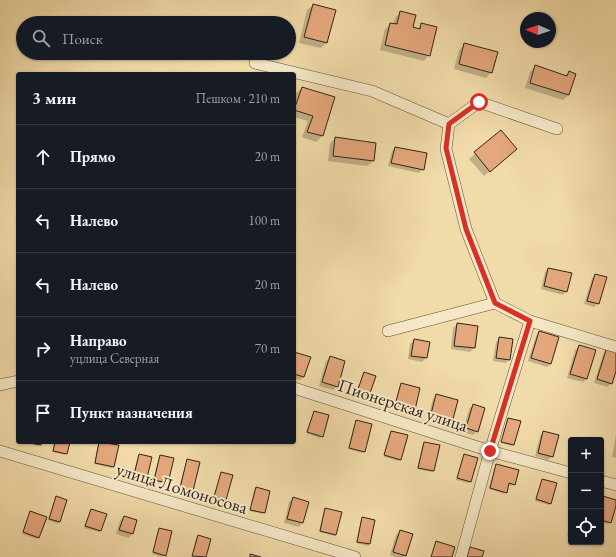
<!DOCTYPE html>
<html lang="ru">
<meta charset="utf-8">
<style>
body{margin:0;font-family:"EB Garamond",serif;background:#242831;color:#f1f3f6}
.controls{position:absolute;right:12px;bottom:12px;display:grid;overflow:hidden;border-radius:4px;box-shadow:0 1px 3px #0004}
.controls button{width:36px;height:36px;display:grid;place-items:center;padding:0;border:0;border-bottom:1px solid #363941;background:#171b24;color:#f1f3f6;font:20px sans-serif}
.compass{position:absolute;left:520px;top:12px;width:36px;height:36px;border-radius:50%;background:#171b24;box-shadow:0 1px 3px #0004;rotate:272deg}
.stop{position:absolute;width:12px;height:12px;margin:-9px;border:3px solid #d93025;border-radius:50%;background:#fff}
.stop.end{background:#d93025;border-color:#fff;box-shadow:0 1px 4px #0008}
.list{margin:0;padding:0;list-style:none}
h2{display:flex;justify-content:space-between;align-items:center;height:52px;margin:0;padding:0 16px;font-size:17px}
h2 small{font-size:13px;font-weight:400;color:#9ea1a6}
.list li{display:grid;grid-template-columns:26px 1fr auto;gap:12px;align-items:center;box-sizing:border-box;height:64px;padding:0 16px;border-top:1px solid #363941}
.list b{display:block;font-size:15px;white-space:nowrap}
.list p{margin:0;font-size:13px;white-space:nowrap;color:#9ea1a6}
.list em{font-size:13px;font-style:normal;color:#9ea1a6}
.icon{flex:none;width:22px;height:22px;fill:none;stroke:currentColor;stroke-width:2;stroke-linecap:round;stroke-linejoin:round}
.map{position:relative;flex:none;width:616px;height:557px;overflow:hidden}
.search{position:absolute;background:#171b24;box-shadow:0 1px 3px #0004;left:16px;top:16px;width:280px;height:44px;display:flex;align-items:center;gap:10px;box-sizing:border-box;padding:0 14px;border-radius:22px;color:#9ea1a6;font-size:15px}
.panel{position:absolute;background:#171b24;box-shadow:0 1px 3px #0004;left:16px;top:72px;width:280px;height:372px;border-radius:4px}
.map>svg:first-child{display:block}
.shadow{fill:#0003}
.building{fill:#e5a87c;stroke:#2f241b}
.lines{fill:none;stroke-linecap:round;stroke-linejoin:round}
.minor-casing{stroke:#60523e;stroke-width:12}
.minor{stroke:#f6e8c7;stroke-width:11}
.route{stroke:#d93025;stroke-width:5}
.labels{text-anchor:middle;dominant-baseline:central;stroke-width:4;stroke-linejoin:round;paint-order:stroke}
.street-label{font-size:18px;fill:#2f241b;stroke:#f6e8c7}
</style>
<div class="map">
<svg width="616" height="557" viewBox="0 0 616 557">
<rect width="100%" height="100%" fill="#f1dba9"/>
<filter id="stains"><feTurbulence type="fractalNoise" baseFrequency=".005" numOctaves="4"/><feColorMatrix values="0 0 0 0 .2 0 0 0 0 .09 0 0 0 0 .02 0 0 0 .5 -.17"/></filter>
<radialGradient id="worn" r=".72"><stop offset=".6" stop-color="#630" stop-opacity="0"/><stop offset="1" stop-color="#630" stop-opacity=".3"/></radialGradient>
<!-- shadow -->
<g class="shadow">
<polygon points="313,5 326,43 321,48 299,43 307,10"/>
<polygon points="401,12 412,28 417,29 421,25 429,55 424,61 380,50 385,29 390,24 393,24 395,18"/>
<polygon points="465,44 491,72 486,78 454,69 459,50"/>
<polygon points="535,67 565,76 569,72 569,95 563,100 525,88 530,72"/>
<polygon points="302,88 334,98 322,136 316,142 302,137 308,121 294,117 294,100 296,93"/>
<polygon points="501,131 510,154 484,176 469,159"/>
<polygon points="336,138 373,161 367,166 328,161 330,143"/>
<polygon points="395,148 423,169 419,173 388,166 392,151"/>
<polygon points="549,269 566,291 563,295 541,289 545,272"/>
<polygon points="596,275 598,303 594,307 584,304 592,278"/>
<polygon points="457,324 476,327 474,348 470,352 451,349 453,328"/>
<polygon points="539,332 550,364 547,367 528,361 536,336"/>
<polygon points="500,338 509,359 506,363 493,361 496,342"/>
<polygon points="414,340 428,342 426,358 422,362 408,359 410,344"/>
<polygon points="579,347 587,379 583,382 567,378 575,350"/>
<polygon points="608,348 616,368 611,383 608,387 594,383 604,352"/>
<polygon points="294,353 304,377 300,380 294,379"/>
<polygon points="330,357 337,386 333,390 319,386 326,361"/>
<polygon points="364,373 374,377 366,397 356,394"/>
<polygon points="401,384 419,388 414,410 412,411 394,407 400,386"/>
<polygon points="436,395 451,423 448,426 427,421 433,399"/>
<polygon points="473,405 477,431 473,435 463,432 469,409"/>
<polygon points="314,412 322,436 320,438 306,433"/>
<polygon points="508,419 513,445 512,446 501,443"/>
<polygon points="356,421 364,451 362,453 348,449 355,423"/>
<polygon points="391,432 400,460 399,461 384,457 390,433"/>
<polygon points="544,432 552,456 548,460 535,456 540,436"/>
<polygon points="616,435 616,458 612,457"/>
<polygon points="25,442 40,442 38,446 25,443"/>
<polygon points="55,442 69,442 66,453 65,455 52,452"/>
<polygon points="100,442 113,467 112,468 94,464 98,444"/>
<polygon points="424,443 439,446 433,471 432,472 417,469 423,444"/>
<polygon points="139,455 151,458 146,478 144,479 133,476 138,456"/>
<polygon points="464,455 470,482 468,483 456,480"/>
<polygon points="161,456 167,483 166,484 153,481 159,457"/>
<polygon points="187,460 192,491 191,492 179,489 186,462"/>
<polygon points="496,465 514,484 512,486 508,485 504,494 489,489 495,467"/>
<polygon points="221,473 232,476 224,501 213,498"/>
<polygon points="543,480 550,503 549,505 535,501"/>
<polygon points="256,489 264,512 263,514 250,511 254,490"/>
<polygon points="603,497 616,501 608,524 601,522 601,501"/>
<polygon points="56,498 66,501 58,524 48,520"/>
<polygon points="293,498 308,502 302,523 299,527 284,523 289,502"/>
<polygon points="91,510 100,531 99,532 84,528"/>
<polygon points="326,510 336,535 334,536 319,532 324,511"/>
<polygon points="31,512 46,517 37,539 22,534"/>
<polygon points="124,517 136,521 132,534 129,538 116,534 120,521"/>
<polygon points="363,518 374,521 369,544 368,546 356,543 361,520"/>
<polygon points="571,524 571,536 567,535"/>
<polygon points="159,529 165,555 163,557 152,554 158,531"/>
<polygon points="400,531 406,556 404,557 395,557 390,555 396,535"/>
<polygon points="198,536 209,539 205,557 192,557 196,538"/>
</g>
<!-- building -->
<g class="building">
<polygon points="313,4 336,10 327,43 304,37"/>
<polygon points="400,11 416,15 413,27 420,29 421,23 437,27 430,56 385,45 390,23 397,24"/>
<polygon points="464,43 498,52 492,73 459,64"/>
<polygon points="535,65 567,76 569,71 576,74 569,95 530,83"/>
<polygon points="302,87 335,97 323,136 307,132 313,116 294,110"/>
<polygon points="501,130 517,149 490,172 474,152"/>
<polygon points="335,137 376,143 374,161 333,156"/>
<polygon points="395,147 427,153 424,170 391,163"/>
<polygon points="548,268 572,273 567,292 544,286"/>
<polygon points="595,274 607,277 599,304 587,301"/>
<polygon points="457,323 478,326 475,348 454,346"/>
<polygon points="539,331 559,337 551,364 531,358"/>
<polygon points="499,337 513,339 510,360 496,358"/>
<polygon points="414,339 430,342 427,358 411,356"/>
<polygon points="579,345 596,350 587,379 570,374"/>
<polygon points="607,347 616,350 616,371 612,384 597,379"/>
<polygon points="294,352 311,357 304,377 294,374"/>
<polygon points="330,356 345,361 338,387 322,382"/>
<polygon points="364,372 376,376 369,396 357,392"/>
<polygon points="401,383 420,388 415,410 395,405"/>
<polygon points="436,394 458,400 452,423 430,418"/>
<polygon points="473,404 485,408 478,432 466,428"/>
<polygon points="314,411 329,415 323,437 307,432"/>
<polygon points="508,418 521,421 514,445 501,442"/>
<polygon points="356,420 372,424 365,452 349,448"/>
<polygon points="391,431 408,435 401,460 384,455"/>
<polygon points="543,431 559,435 553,457 538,453"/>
<polygon points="26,442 41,442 41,445"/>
<polygon points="55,442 70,442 67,454 53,451"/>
<polygon points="99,442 119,445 114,467 95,463"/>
<polygon points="424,442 440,445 434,471 418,468"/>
<polygon points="139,454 152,457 147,478 134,475"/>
<polygon points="464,454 478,458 471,482 457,478"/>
<polygon points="160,455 174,458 168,483 154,480"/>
<polygon points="187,459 200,462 193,491 180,488"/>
<polygon points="496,464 519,470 515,485 509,483 507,493 490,488"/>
<polygon points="221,472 233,475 226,500 214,497"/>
<polygon points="542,479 557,483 551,504 536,499"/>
<polygon points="256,487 270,491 265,513 250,510"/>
<polygon points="56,496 67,500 60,522 49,519"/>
<polygon points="603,496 616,500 616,506 611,523 601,520 601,502"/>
<polygon points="293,497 309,502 303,523 287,519"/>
<polygon points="325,508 342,512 336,535 320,531"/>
<polygon points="91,509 107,514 101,531 85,526"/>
<polygon points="30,511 47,517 39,538 23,532"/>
<polygon points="124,516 137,520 133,534 119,530"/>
<polygon points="362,517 375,520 370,544 357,542"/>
<polygon points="159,528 172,531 166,556 153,552"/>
<polygon points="400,530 413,534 406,556 393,552"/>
<polygon points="198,535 211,539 206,557 192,556"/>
<polygon points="436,541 455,547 452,557 431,557"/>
<polygon points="470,547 484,551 482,557 467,557"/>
<polygon points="250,554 261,557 250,557"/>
</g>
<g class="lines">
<defs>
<g id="minor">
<polyline points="255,63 372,91 449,124 446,149 466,229 495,303 530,321 616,347"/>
<polyline points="449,124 479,102 557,129"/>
<polyline points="388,331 495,303"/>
<polyline points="0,385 18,381"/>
<polyline points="294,388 490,451 571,473"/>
<polyline points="0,451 355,557"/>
<polyline points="601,481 616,485"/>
<polyline points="461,557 490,451 530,321"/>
</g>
</defs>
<!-- minor casing -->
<use href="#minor" class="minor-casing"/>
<!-- minor -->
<use href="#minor" class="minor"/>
</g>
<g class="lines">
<!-- route -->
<polyline class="route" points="479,102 449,124 446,148 466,229 495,303 530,321 490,451"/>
</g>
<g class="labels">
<!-- street labels -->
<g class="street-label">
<text transform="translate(403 405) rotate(18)">Пионерская улица</text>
<text transform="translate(182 488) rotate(17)">улица Ломоносова</text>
</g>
</g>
<rect width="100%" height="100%" filter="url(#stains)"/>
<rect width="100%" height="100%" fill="url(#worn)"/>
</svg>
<div class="controls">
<button>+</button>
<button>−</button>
<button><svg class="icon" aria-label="locate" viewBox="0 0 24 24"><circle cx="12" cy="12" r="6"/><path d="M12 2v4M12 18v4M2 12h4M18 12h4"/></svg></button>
</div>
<svg class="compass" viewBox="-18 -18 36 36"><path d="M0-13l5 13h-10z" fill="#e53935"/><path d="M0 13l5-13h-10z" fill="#9ea1a6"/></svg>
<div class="stop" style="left:479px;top:102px"></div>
<div class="stop end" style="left:490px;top:451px"></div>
<div class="search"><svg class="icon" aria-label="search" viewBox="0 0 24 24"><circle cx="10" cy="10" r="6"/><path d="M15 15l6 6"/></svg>Поиск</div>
<section class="panel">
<h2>3 мин<small>Пешком · 210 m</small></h2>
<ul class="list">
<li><svg class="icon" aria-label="ahead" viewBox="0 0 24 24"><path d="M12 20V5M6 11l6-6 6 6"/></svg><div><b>Прямо</b></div><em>20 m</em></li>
<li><svg class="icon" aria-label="left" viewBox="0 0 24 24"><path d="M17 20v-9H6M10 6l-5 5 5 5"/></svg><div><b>Налево</b></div><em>100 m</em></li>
<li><svg class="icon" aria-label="left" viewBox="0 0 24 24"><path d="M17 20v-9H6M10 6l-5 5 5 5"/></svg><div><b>Налево</b></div><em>20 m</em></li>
<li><svg class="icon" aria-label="right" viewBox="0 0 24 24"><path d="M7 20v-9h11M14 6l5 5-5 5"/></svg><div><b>Направо</b><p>уцлица Северная</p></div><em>70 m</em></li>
<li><svg class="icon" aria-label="arrive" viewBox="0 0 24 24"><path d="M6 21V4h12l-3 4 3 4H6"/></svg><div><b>Пункт назначения</b></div></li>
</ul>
</section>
</div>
